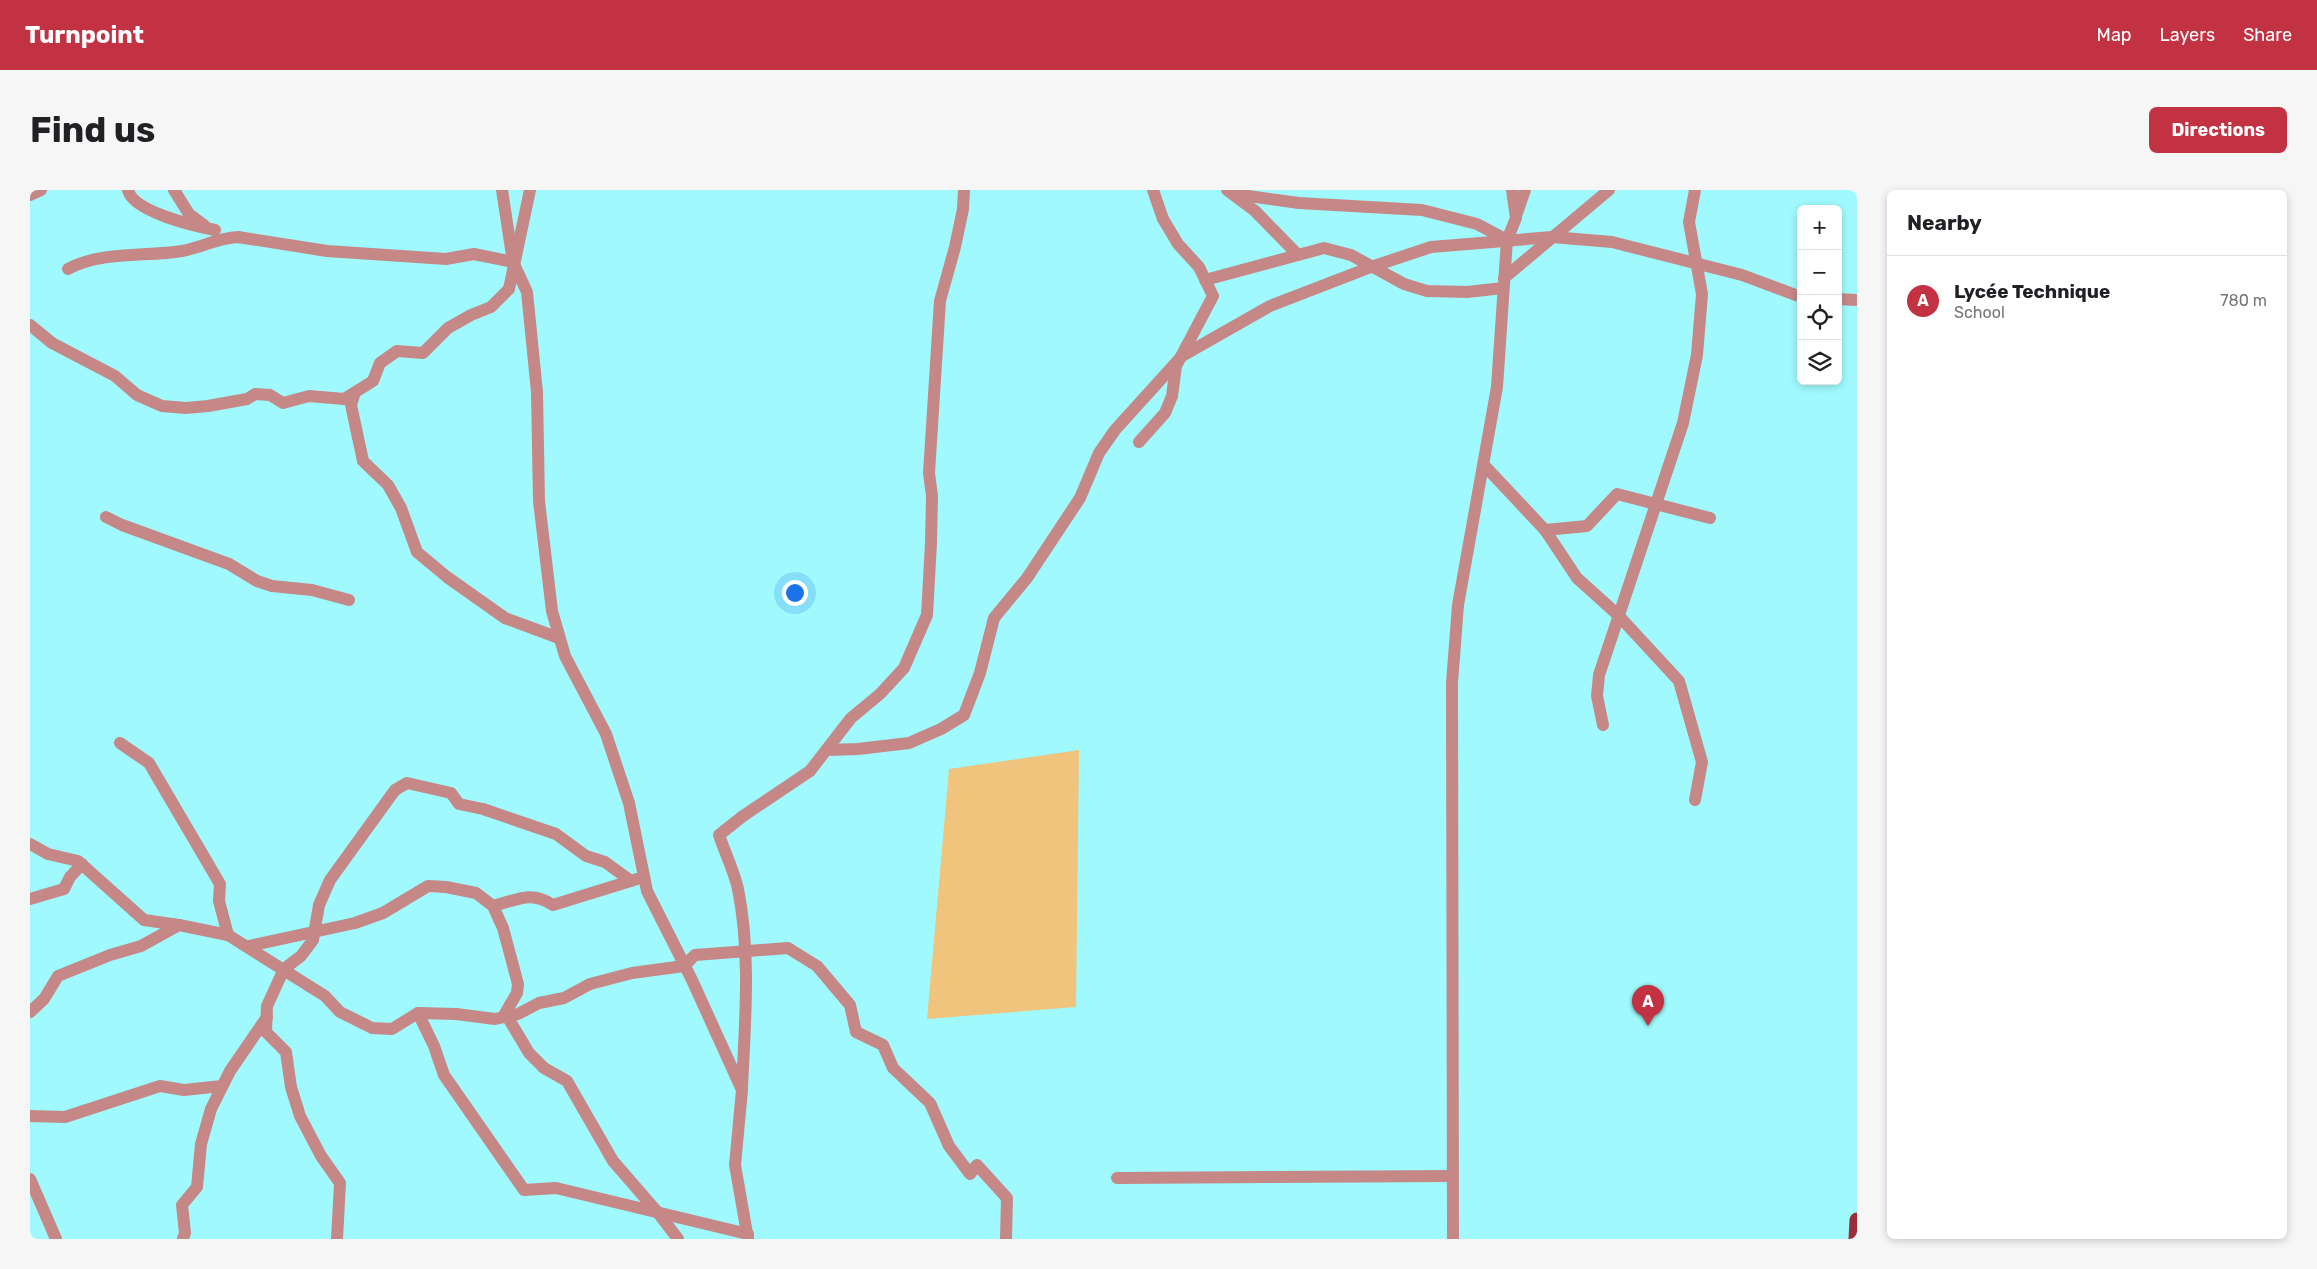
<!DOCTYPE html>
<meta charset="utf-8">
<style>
body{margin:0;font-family:Rubik,sans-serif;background:#f6f6f6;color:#202124}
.controls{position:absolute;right:15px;top:15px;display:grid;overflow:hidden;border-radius:8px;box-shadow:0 2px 8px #0003}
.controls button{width:45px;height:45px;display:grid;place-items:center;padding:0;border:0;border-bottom:1px solid #e0e0e0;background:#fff;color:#202124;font:25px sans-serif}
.you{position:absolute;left:764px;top:402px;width:18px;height:18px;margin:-12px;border:4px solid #fff;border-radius:50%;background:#1a73e8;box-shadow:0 0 0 8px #1a73e833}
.badge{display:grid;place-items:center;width:32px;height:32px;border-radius:50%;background:#c23243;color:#fff;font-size:16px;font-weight:700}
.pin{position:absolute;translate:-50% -41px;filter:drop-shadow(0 1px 2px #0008)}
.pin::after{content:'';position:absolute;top:26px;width:18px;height:15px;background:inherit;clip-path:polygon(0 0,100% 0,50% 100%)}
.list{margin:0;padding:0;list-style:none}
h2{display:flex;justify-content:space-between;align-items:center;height:65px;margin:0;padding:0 20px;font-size:21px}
h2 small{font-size:16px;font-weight:400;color:#757577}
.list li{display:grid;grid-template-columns:32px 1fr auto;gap:15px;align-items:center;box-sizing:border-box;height:90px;padding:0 20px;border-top:1px solid #e0e0e0}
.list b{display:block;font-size:19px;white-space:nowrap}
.list p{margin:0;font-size:16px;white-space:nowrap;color:#757577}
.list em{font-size:16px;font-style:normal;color:#757577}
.icon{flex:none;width:28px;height:28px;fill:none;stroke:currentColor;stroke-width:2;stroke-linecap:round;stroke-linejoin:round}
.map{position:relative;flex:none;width:1827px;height:1049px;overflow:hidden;border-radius:8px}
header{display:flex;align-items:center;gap:30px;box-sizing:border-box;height:70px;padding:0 25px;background:#c23243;color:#fff}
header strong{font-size:24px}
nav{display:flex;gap:28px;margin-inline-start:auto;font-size:18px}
.intro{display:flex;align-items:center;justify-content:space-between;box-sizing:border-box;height:120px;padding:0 30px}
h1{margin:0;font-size:35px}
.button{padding:12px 22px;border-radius:8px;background:#c23243;color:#fff;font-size:18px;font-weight:700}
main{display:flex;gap:30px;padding:0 30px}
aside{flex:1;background:#fff;border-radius:8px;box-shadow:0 2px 8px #0003}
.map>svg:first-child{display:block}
.green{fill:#f0c47d}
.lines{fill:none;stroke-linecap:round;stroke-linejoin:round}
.minor{stroke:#c68787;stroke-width:12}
.major{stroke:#9c2c38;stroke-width:15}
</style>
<header>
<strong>Turnpoint</strong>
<nav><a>Map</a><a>Layers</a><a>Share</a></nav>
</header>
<div class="intro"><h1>Find us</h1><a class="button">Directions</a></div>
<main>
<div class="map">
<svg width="1827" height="1049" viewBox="0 0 1827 1049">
<rect width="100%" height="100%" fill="#a0fafd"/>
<!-- green -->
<polygon class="green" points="1049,560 1046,817 897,829 919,579"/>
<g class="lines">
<!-- minor -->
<g class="minor">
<path d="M98,0C103,22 165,36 185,40"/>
<polyline points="144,0 159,24 174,35"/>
<polyline points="472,0 483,72 497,102 507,202 509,311 522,421 535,466 576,544 599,613 617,701 662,790 712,900 705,975 718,1049"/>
<polyline points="1197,0 1225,21 1268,65 1294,58 1321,65 1374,94 1397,101 1437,102 1473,98"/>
<polyline points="1204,4 1269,13 1392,20 1447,34 1477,50"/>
<polyline points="0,5 11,0"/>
<polyline points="1487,23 1495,0"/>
<path d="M38,79C71,61 115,67 152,61C173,57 187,48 208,47L297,61L416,69L444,64L483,72"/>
<polyline points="1474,88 1579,0"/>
<polyline points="1175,90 1268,65"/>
<polyline points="1808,109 1827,110"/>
<polyline points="0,135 22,153 85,186 107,205 132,216 156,218 178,216 217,209 225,204 240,205 253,213 279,206 314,209 343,191 350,173 367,161 393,163 418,138 441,125 461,117 479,99 500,0"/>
<polyline points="324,205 321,215 333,271 358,295 371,318 387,362 417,387 475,428 529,448"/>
<polyline points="1109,252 1135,223 1142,206 1146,176 1183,106 1169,77 1148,54 1133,29 1123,0"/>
<polyline points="1454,275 1515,340 1547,388 1588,425 1649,491 1672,572 1665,610"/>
<polyline points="76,327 92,335 199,374 227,391 242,396 282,400 319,410"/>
<polyline points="1515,340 1557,336 1587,304 1680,328"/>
<polyline points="1573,535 1567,506 1569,485 1653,233 1667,165 1672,104 1659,32 1665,0"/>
<polyline points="90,553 119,573 190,694 189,711 198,745"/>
<polyline points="797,560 828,559 879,553 911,539 934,525 950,483 964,428 997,388 1050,308 1069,263 1085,240 1152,166 1240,116 1341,77 1401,57 1522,47 1582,52 1712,85 1771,107"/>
<polyline points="0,654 18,664 48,671 114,730 149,735"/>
<polyline points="0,709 34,699 40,687 52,674"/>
<path d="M463,716C487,710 501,700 523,715L607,689"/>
<polyline points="219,756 325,733 353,723 398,696 416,697 446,703 463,716 473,738 488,794 487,803 473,827"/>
<polyline points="0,822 14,809 28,786 80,765 111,756 149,735 198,745 295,806 310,822 342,838 362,839 388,823 426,824 465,829 488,824 509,813 534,808 560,794 602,783 654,776 665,765 758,758 787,776 820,815 826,842 853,855 863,878 900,913 919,956 940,984 947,975 977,1008 976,1049"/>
<polyline points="388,823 404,856 414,885 494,1000 526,998 718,1044"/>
<polyline points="477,826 499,863 514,878 537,891 583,971 629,1024 648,1049"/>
<path d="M712,897C715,833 721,763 708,699C704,681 695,663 689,645L713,626L780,581L821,528L850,504L874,478L897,425L901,353L902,306L899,283L910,111L925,57L933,19L934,0"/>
<polyline points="0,926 35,927 130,896 154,900 192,896"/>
<polyline points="1087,988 1423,986"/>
<polyline points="0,989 26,1049"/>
<polyline points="153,1049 155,1043 152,1015 167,997 171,954 181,919 200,881 237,827"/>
<polyline points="307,1049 310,993 291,966 270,926 261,897 256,862 236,842 237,816 254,779 271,766 283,750 289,715 300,690 365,600 377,593 421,603 429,614 453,619 526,644 556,666 575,672 601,691"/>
<polyline points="1423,1049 1422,493 1428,415 1467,197 1477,50 1486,28 1482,0"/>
</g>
<!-- major -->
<polyline class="major" points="1826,1049 1827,1030"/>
</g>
</svg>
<div class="controls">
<button>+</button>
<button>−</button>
<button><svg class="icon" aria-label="locate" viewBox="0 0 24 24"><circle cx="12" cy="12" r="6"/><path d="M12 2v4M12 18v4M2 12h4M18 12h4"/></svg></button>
<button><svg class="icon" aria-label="layers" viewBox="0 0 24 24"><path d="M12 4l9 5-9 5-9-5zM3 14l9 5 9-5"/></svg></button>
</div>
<div class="you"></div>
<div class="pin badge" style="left:1618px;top:836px">A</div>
</div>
<aside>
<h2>Nearby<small></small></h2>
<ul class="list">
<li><span class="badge">A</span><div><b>Lycée Technique</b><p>School</p></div><em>780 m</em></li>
</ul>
</aside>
</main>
